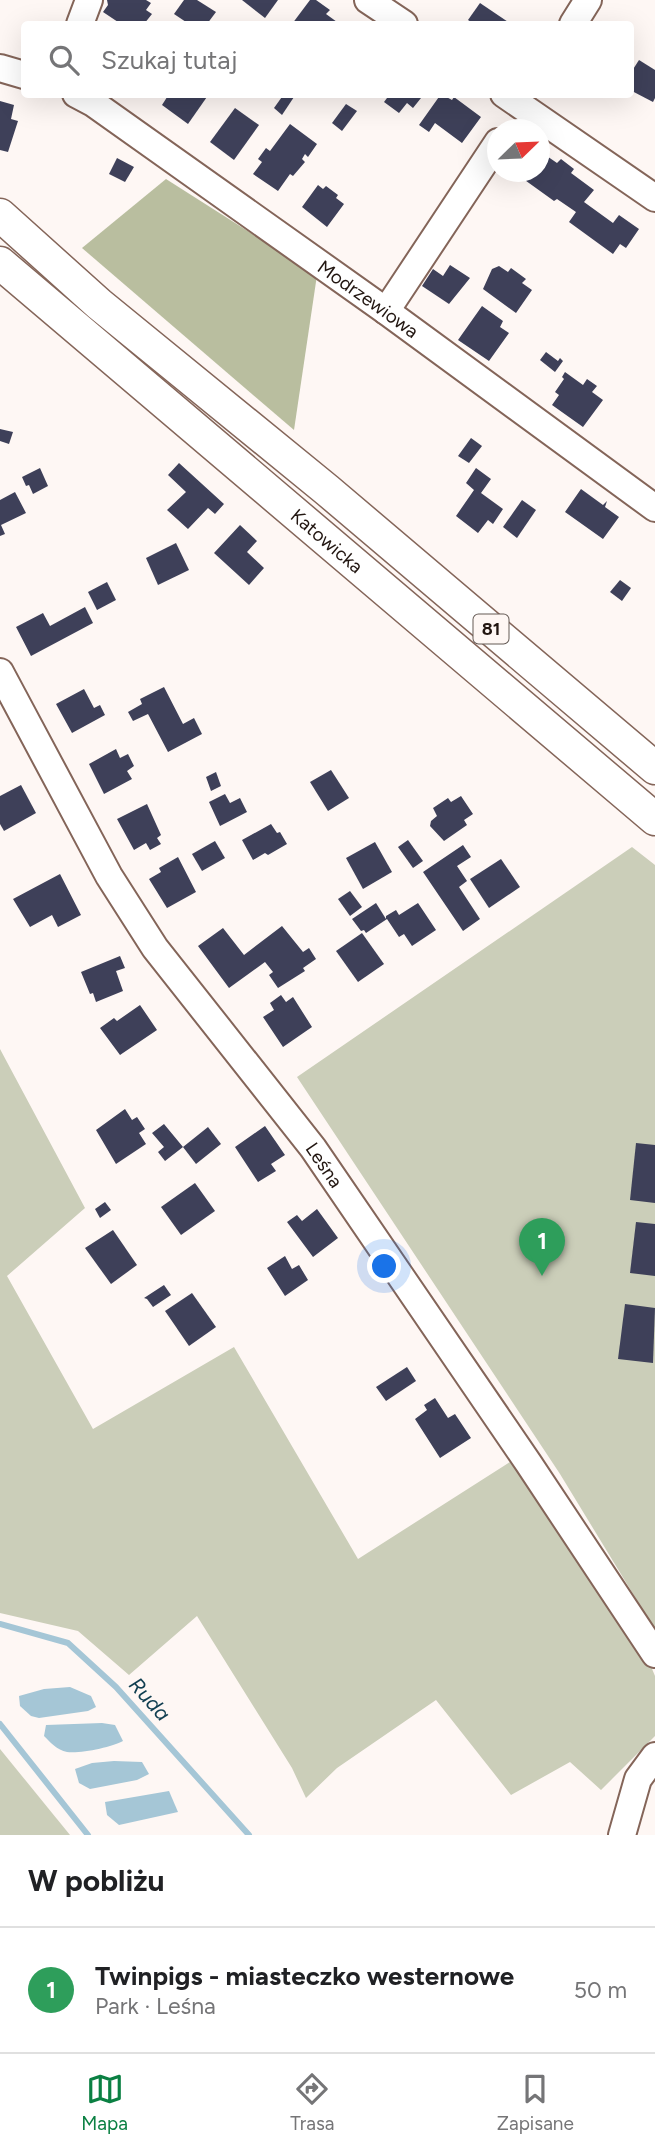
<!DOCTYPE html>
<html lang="pl">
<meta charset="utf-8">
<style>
body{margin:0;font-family:Figtree,sans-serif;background:#f6f6f6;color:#202124}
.compass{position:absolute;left:487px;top:119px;width:63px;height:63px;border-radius:50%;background:#fff;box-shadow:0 7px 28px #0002;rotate:67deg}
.you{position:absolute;left:385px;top:1267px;width:24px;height:24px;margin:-18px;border:5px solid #fff;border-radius:50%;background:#1a73e8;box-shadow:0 0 0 10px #1a73e833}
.badge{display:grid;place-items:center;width:46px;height:46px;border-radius:50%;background:#0b8043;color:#fff;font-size:23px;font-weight:700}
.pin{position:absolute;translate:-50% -58px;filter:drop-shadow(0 2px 4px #0008)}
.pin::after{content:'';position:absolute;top:37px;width:24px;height:21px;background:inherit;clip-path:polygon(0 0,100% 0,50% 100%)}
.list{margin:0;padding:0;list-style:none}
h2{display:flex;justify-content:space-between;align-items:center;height:91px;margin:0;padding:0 28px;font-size:30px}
h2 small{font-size:23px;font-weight:400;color:#757577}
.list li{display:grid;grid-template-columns:46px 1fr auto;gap:21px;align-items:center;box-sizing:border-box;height:126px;padding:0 28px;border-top:2px solid #e0e0e0}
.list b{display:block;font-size:26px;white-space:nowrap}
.list p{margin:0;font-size:23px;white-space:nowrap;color:#757577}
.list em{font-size:23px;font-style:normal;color:#757577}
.icon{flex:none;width:38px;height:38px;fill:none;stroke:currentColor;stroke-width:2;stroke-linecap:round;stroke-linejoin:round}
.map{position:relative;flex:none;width:655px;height:1835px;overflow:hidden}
.search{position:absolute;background:#fff;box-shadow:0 7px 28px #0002;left:21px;right:21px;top:21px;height:77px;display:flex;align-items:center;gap:18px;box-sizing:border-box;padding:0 24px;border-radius:7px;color:#757577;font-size:26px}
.sheet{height:217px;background:#fff}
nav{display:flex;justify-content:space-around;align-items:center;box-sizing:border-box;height:98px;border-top:2px solid #e0e0e0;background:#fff;font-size:19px;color:#757577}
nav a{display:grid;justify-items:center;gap:4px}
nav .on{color:#0b8043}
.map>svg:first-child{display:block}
.green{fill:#cbceb9}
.forest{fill:#b9be9f}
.water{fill:#a5c6d6}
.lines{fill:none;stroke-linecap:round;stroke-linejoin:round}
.stream{stroke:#a5c6d6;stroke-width:6}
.building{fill:#3e4059}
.minor-casing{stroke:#846559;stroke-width:30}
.major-casing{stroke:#846559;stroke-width:35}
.minor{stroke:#fff;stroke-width:26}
.major{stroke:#fff;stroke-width:32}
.labels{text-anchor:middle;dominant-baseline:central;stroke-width:7;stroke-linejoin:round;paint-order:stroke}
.shield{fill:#fef7f4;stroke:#645a55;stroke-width:2}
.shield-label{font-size:18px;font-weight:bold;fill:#221611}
.street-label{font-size:19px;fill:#221611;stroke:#fef7f4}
.water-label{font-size:21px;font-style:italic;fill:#103e50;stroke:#fef7f4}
</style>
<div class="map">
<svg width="655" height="1835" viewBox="0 0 655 1835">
<rect width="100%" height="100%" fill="#fef7f4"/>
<!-- green -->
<g class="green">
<polygon points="632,847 655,865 655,1630 560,1474 297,1077"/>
<polygon points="0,1049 85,1208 7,1276 93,1429 234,1347 358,1559 513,1460 650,1664 655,1676 655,1736 601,1790 570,1762 511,1795 436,1700 337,1768 306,1798 292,1768 197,1616 129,1675 78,1631 0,1613"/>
<polygon points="0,1749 70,1835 0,1835"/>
</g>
<!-- forest -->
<polygon class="forest" points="166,179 317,275 294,430 82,248"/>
<!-- water -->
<g class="water">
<polygon points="70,1687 91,1696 96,1707 88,1711 39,1718 31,1716 20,1706 19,1696 44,1689"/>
<path d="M102,1723L115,1725L123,1741C112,1747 80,1754 67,1752C57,1750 50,1742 44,1736L46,1725Z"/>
<polygon points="114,1761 142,1762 149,1774 137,1780 90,1789 79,1783 75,1769 92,1763"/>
<polygon points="169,1791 178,1812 119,1825 107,1815 105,1802"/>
</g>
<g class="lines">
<!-- stream -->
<g class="stream">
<polyline points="0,1624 68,1643 116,1687 249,1835"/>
<polyline points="0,1724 88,1835"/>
</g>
</g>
<!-- building -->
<g class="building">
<polygon points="107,0 146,0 151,3 146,10 152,14 144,24 116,24 118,22 103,12 108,5"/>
<polygon points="184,0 197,0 216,12 207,24 189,24 174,14"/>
<polygon points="242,0 278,0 265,18"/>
<polygon points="310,0 316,0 330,10 326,14 337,22 335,24 292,24"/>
<polygon points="480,3 511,24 474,24 468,20"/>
<polygon points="639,60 655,70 655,98 653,102 630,90 630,74"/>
<polygon points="169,94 209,94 188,124 162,105"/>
<polygon points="284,94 296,94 282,115 274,108"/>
<polygon points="390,94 419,94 421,98 413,108 407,103 399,113 384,102"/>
<polygon points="441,94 452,100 454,97 481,117 462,143 435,123 429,132 419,125"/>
<polygon points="0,101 14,105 11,119 18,121 8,152 0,150"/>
<polygon points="346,104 357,111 342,131 332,123"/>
<polygon points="235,108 259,125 234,160 210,142"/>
<polygon points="290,124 317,144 308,157 305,154 302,159 305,162 293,176 290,174 278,191 253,174 262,162 258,159 266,148 270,151"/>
<polygon points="541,152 557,163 561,159 574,169 571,173 594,190 584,202 613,223 619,215 639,229 626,248 620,244 613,254 569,222 576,212 557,199 554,201 522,178 527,172 540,172"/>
<polygon points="117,158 134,167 125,182 109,174"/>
<polygon points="318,185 323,189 326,186 338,195 336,198 344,204 327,227 302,207"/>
<polygon points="450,265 470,278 449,304 422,286 433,269 443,276"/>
<polygon points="499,266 508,272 511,268 526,279 522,283 532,290 516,313 483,289 492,269"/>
<polygon points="482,306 503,321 500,327 509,333 489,361 458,340"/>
<polygon points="546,352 558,361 560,358 563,361 555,372 540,360"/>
<polygon points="565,372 583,385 587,379 597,386 592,392 603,400 583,427 552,405 559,395 555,392 564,379 562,377"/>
<polygon points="0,429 13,432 9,444 0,441"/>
<polygon points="471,438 482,446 469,463 458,456"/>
<polygon points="179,463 224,504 215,514 208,508 188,529 167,510 186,492 168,475"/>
<polygon points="40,468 48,486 33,494 29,485 26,486 22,477"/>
<polygon points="476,468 491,479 481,493 503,509 493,524 488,520 478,533 456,516 474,490 466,483"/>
<polygon points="581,489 603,505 607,501 605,507 619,517 603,539 565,512"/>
<polygon points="15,492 26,513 1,525 5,534 0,536 0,500"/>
<polygon points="522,500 536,510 517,538 503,527"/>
<polygon points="240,525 257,541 247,552 264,568 249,585 214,553"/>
<polygon points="176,543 189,570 158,585 146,558"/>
<polygon points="620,580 631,588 622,601 610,592"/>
<polygon points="107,582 116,600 97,610 88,592"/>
<polygon points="85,607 93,623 31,656 16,627 43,613 50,626"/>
<polygon points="164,687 183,724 194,718 202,734 168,752 148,714 133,721 128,712 142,704 140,699"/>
<polygon points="84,689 94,708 100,705 105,715 72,733 56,704"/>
<polygon points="116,749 120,758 128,754 134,766 127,771 132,779 104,794 89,764"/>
<polygon points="331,770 349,798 328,811 310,782"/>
<polygon points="216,772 221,786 211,791 206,777"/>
<polygon points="21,785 36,813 4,831 0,824 0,796"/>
<polygon points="225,794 230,803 240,798 247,812 220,826 209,802"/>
<polygon points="461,796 473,814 464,820 467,825 444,841 430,826 431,821 437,816 433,808 448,798 451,802"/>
<polygon points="147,804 161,835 157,838 161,844 150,850 146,843 134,850 117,819"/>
<polygon points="271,824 277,833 280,832 287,844 268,855 265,853 253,860 242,840"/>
<polygon points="408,840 423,861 413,868 398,847"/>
<polygon points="215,841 225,858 202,871 192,854"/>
<polygon points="375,842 392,872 363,889 346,858"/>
<polygon points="463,845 471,857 457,866 467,881 459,887 480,919 463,931 423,872"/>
<polygon points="178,857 196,892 167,908 149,879 161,872 159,868"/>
<polygon points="501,859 520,887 489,908 470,879"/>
<polygon points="60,874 81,915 58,927 52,915 30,927 13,899"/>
<polygon points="350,891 362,907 350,916 338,899"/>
<polygon points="376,903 386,919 386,916 396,910 399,915 418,903 436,930 412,946 404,934 399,937 387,919 366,933 364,930 361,931 352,919"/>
<polygon points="282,926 303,952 309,948 316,959 303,968 305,971 278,988 269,975 273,972 265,962 229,988 198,946 223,928 244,955"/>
<polygon points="362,933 384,964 358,982 336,951"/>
<polygon points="120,956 125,968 116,971 123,991 96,1002 93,993 90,994 81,972"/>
<polygon points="281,995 286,1002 293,997 312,1027 283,1047 263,1017 274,1010 270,1003"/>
<polygon points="140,1005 157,1030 120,1055 100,1028 114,1018 117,1021"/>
<polygon points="125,1109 132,1120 137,1117 145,1129 139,1133 146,1144 116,1164 96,1130"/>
<polygon points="164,1124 183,1147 165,1161 158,1152 164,1147 152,1133"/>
<polygon points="265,1126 285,1155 271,1164 276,1171 258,1182 235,1147"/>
<polygon points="208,1127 221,1144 196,1164 183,1147"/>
<polygon points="636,1143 655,1145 655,1203 630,1200"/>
<polygon points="195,1183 215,1211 181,1235 161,1207"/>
<polygon points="105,1202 111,1210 100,1218 95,1209"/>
<polygon points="317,1209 338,1238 313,1257 287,1222 297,1215 302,1221"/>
<polygon points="636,1222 655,1224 655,1276 630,1273"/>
<polygon points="113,1230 137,1265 111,1284 85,1248"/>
<polygon points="285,1256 292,1269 299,1265 308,1280 285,1296 267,1268"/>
<polygon points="164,1285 171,1295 153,1307 147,1299 144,1298"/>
<polygon points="192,1293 216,1327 189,1346 165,1311"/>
<polygon points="625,1304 655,1308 653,1363 618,1359"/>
<polygon points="407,1367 416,1381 386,1401 376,1387"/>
<polygon points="435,1398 448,1418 455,1414 471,1438 440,1458 415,1419 427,1410 424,1405"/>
</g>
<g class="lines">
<defs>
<g id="minor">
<polyline points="368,0 404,24"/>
<polyline points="80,24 89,0"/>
<polyline points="573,24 588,0"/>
<polyline points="0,68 24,75"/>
<path id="s1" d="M76,94L93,103L386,311L655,508"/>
<polyline points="504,94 655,198"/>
<polyline points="386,311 498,142"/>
<path id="s2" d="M0,672L109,876L155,948L313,1148L529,1464L655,1654"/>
<polyline points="622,1835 638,1779 655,1756"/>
</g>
<g id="major">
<polyline points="0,215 99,304 327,490 655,768"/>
<path id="s3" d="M0,263L655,819"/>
</g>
</defs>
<!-- minor casing -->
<use href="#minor" class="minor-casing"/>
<!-- major casing -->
<use href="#major" class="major-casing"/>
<!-- minor -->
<use href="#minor" class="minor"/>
<!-- major -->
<use href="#major" class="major"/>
</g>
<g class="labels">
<!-- shield labels -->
<rect class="shield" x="473.5" y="614.5" width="35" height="29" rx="5"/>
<g class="shield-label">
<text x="491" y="629">81</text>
</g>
<!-- street labels -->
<g class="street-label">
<text stroke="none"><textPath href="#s1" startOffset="357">Modrzewiowa</textPath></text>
<text stroke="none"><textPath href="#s3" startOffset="429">Katowicka</textPath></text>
<text stroke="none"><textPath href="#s2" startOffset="592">Leśna</textPath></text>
</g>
<!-- water labels -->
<g class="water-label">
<text transform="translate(150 1699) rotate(48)">Ruda</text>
</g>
</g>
</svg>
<svg class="compass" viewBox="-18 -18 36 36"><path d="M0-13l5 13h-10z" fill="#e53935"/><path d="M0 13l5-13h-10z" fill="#757577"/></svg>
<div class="you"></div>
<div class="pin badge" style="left:542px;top:1276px;background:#2e9e5b">1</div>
<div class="search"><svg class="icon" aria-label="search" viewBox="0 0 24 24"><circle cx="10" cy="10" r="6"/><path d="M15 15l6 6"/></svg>Szukaj tutaj</div>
</div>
<section class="sheet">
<h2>W pobliżu<small></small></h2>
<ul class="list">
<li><span class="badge" style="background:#2e9e5b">1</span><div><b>Twinpigs - miasteczko westernowe</b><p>Park · Leśna</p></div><em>50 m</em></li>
</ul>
</section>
<nav>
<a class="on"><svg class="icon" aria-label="map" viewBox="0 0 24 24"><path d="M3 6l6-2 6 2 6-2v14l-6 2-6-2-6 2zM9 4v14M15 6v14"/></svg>Mapa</a>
<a><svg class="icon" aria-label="directions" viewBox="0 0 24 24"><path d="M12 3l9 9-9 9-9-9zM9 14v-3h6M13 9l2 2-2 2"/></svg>Trasa</a>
<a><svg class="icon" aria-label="saved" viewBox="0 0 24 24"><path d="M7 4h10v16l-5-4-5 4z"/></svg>Zapisane</a>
</nav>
